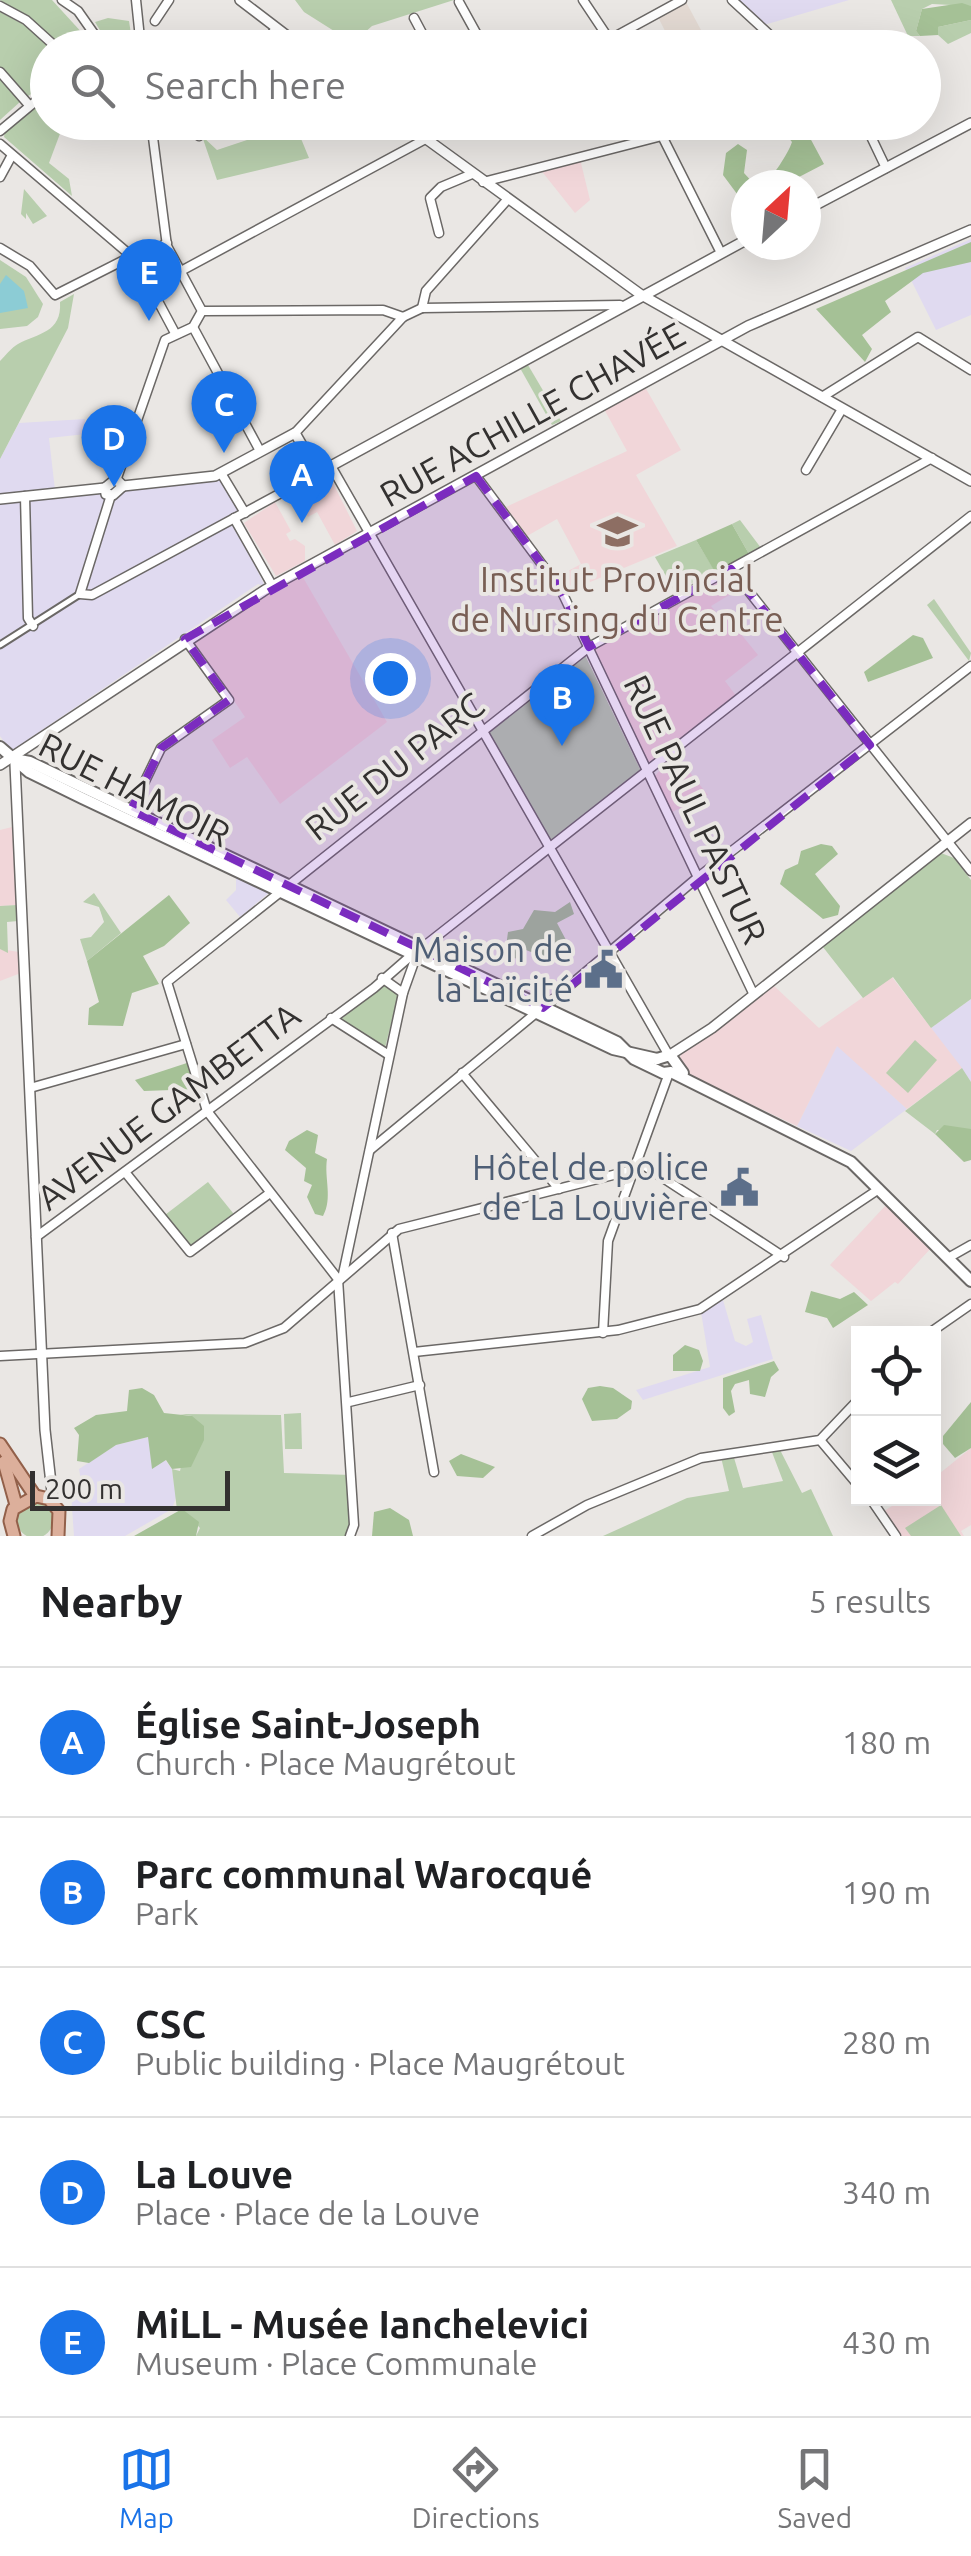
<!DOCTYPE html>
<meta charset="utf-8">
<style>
body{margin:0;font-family:Ubuntu,sans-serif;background:#f2f2f2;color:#202124}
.controls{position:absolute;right:30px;bottom:30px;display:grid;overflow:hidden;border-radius:0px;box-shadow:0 10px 40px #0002}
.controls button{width:90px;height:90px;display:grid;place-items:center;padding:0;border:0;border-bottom:2px solid #e0e0e0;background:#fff;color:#202124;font:50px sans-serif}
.compass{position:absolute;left:731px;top:170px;width:90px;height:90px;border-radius:50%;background:#fff;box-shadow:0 10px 40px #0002;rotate:26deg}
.scale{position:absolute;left:30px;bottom:25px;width:200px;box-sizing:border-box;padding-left:10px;border:5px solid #333130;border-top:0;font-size:28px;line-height:35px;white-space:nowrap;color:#333130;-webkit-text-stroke:8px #eae7e4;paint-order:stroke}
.you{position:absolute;left:390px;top:678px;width:35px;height:35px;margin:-25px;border:8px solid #fff;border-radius:50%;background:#1a73e8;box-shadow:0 0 0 15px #1a73e833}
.badge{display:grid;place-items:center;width:65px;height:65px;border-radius:50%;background:#1a73e8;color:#fff;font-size:32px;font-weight:700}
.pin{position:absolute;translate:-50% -82px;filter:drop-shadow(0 2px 5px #0008)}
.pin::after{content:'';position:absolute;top:52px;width:35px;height:30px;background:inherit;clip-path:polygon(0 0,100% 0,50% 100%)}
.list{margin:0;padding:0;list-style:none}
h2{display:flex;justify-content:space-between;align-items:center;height:130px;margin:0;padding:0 40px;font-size:42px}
h2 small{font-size:32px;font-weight:400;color:#757577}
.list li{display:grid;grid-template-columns:65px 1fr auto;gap:30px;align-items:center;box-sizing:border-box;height:150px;padding:0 40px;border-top:2px solid #e0e0e0}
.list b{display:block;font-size:38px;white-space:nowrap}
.list p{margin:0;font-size:32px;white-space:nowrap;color:#757577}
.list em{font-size:32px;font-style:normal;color:#757577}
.icon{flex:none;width:55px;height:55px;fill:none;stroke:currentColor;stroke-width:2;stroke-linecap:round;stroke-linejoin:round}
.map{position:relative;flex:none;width:971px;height:1536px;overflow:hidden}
.search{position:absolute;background:#fff;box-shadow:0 10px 40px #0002;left:30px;right:30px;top:30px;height:110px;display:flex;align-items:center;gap:25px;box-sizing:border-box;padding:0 35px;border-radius:55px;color:#757577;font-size:38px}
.sheet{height:880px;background:#fff}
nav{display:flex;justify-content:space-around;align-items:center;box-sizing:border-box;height:140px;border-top:2px solid #e0e0e0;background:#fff;font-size:28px;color:#757577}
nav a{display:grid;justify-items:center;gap:5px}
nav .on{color:#1a73e8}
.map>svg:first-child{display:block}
.commercial{fill:#e0daf0}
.built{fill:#e4dad3}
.education{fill:#f1d6d9}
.green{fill:#b8cead}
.forest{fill:#a5c196}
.water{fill:#8cccd5}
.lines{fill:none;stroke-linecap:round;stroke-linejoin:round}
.pedestrian-casing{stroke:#6b6866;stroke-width:9}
.minor-casing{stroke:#6b6866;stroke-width:11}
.tertiary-casing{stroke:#6b6866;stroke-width:12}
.secondary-casing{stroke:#6b6866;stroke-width:14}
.primary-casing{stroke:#92604a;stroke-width:15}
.pedestrian{stroke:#fff;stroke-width:5}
.minor{stroke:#fff;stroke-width:8}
.tertiary{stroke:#fff;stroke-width:9}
.secondary{stroke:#fff;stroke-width:10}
.primary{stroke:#dcaf9b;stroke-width:11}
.marked{fill:#7b2cbf;fill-opacity:0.2;stroke:#7b2cbf;stroke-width:8;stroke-dasharray:20 12;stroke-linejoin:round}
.labels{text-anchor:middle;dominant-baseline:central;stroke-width:8;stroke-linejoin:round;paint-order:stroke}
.street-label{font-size:35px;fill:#333130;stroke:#eae7e4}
.education-label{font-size:35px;fill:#785e54;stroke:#eae7e4}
.service-label{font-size:35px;fill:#4e5e75;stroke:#eae7e4;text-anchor:end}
</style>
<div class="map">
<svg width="971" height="1536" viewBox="0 0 971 1536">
<rect width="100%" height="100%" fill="#eae7e4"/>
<!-- commercial -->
<g class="commercial">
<polygon points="738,0 849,0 764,25"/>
<polygon points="971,239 971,315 936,330 905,268"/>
<polygon points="85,419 86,434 49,438 55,490 0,495 0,459 19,423"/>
<polygon points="221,479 240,511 233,521 265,586 258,584 11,751 0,736 0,503 98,492 111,500 126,489"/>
<polygon points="236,876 270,892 240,917 226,900 236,890"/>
<polygon points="971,999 971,1082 931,1028"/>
<polygon points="837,1045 907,1109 851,1151 797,1126"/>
<polygon points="723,1300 735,1341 746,1346 753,1342 747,1319 761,1315 773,1359 643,1400 636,1390 710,1367 701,1312"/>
<polygon points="148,1437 172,1469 176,1497 172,1509 125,1536 74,1536 71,1493 83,1492 79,1469 116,1445"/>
</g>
<!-- built -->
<polygon class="built" points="686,2 709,45 673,47 658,17"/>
<!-- education -->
<g class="education">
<polygon points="580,159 590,200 575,213 540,169"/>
<polygon points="645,387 681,450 636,475 677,546 566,592 557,577 581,564 557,519 527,536 506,507 627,451 604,409"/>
<polygon points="323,476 331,479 357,531 335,545 317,512 308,517 295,492"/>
<polygon points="275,502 291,531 286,534 290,541 295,539 305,546 305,561 276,576 244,523"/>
<polygon points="301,574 387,722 280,804 247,757 230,768 212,740 245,717 192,639"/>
<polygon points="728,574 741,588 711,606 722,620 727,617 758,655 725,681 737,697 654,763 647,763 593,649"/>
<polygon points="675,754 708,795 670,813 653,778"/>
<polygon points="16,826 22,890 17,905 0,906 0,830"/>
<polygon points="0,949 25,953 26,971 0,981"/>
<polygon points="892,977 962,1068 907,1109 837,1046 797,1126 685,1073 679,1062 681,1054 772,984 819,1028"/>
<polygon points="887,1204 931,1248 898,1284 895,1282 871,1301 830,1265"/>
<polygon points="971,1448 971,1525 961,1531 964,1536 896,1536 881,1513 903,1499 934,1498 934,1478"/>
</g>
<!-- green -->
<g class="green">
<polygon points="0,0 52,0 95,47 61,47 34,22"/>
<polygon points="295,0 454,0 372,26 353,43 304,12"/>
<polygon points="891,0 971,0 971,6 932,4 922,9 916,31 920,36 908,36"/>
<polygon points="0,12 30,28 52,47 48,48 47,82 27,97 0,69"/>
<polygon points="108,18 129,21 133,47 110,47 95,22"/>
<polygon points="971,20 971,33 948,44 938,35 938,27"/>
<polygon points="0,77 21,101 0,120"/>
<polygon points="47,97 48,122 64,123 49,163 69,179 72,196 4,137 5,131"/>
<polygon points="295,124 309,158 217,180 202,136 217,150"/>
<polygon points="24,189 47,216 33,224 26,213 26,219 21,214"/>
<polygon points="0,260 26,277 43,304 38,317 27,326 0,329"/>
<path d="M74,294L68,328L0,459V361C5,356 12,347 18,344C38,333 62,333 60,302Z"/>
<polygon points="528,365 561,421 552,425 520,368"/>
<polygon points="740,520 761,548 749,554 732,524"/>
<polygon points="696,540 715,571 675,592 655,557"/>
<polygon points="934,599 971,653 969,661 927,605"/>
<polygon points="585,655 641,771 554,840 548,839 488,734"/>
<polygon points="941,853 954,858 971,880 971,999 931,1028 893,977 863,998 819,942"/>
<polygon points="94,893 121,933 87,961 80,939 91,937 104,922 99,907 83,902"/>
<polygon points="17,905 18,921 7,922 8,953 0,949 0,906"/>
<polygon points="385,982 399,992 385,1048 340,1020"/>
<polygon points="915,1040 937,1060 908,1093 886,1073"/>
<polygon points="962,1068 971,1082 971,1129 937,1130 935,1134 905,1111"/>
<polygon points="208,1182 237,1218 192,1252 161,1218"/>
<polygon points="301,1413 302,1449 285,1449 284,1414"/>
<polygon points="180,1414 281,1415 284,1473 352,1475 350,1536 196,1536 200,1528 182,1509 177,1510 172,1469 180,1471 192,1416"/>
<polygon points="778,1446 802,1493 811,1489 833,1536 603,1536 687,1498 729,1491 720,1453 732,1451 743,1488 783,1481 770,1447"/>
<circle cx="35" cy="1520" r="18"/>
<polygon points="941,1505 961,1536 911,1536 905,1528"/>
</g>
<!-- forest -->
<g class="forest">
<polygon points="962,3 971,6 971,20 938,27 938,35 920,36 916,31 922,9"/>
<path d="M758,123H802L824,164L799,177L802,185H764C773,176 788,154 792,142L777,124L764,131Z"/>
<polygon points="738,144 747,150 744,173 755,185 746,185 746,206 723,175 726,153"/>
<polygon points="971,242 971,262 923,273 885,301 891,312 862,335 872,349 865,362 816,309"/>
<polygon points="732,524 749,554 715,572 696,540"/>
<polygon points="913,635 923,638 933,658 868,682 864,672"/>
<polygon points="821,844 832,846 838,854 815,874 840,906 838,915 823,919 780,884 785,870 798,864 801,851"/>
<polygon points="169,895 190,923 164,946 143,956 159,984 132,993 123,1026 88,1025 89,1008 99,1002 87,961"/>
<polygon points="570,902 574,914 557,923 566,940 561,953 549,959 526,950 517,959 505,954 508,932 523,929 534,910 555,912"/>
<polygon points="190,1062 199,1089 144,1091 135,1080"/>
<polygon points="944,1125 971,1129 971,1160 964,1162 935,1134"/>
<path d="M307,1130L318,1135L315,1153L327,1159C324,1178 333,1198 323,1216L315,1214L307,1197L312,1185L304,1181L306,1168L285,1150L289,1141Z"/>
<polygon points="811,1291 840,1299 854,1292 868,1305 833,1328 827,1318 805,1312"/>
<polygon points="685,1345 699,1350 703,1361 700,1371 673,1371 673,1355"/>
<polygon points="774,1361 779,1370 771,1377 765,1397 750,1394 749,1380 735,1384 731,1391 735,1412 729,1416 723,1408 723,1378"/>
<polygon points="600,1386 613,1388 632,1401 631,1409 617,1419 592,1421 582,1399 588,1388"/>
<polygon points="142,1388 154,1395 164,1413 192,1416 204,1426 204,1440 191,1467 172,1469 166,1460 152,1469 148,1437 116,1445 89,1463 77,1461 79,1435 74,1428 96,1415 127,1411 129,1390"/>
<polygon points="971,1402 971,1448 955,1458 943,1444 943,1436"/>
<polygon points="461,1454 495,1467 483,1478 457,1476 449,1461"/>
<polygon points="390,1508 409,1520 413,1536 372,1536 374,1512"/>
<polygon points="182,1509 199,1522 196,1536 134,1536"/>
</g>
<!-- water -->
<polygon class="water" points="6,275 24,291 28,308 0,313 0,284"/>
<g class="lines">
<defs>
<polyline id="pedestrian" points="0,645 80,594"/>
<g id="minor">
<polyline points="62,0 78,11 104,48"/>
<polyline points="136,0 141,48"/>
<polyline points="583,0 615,48"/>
<polyline points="732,0 784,48"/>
<polyline points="459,2 480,40"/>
<polyline points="0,6 26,20 57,48"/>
<polyline points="414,18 430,48"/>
<polyline points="155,21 169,0"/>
<polyline points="262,48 276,28"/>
<polyline points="594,48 682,0"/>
<polyline points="762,48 776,40"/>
<polyline points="0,72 29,105"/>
<polyline points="655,122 720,251"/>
<polyline points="864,122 886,168"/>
<polyline points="0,131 48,91"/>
<polyline points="199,136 209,122"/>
<polyline points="0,144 136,260"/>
<polyline points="0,177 12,155"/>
<polyline points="483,182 662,136"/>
<polyline points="439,233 430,198 441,187 472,174"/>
<polyline points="0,248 30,266 55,295 130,257"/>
<polyline points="136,260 175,333"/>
<polyline points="136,260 167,243"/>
<polyline points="181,271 457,122"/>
<polyline points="422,308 426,291 507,200"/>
<polyline points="202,311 383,310 403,317"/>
<polyline points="403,317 422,308 620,305"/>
<polyline points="193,327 260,451"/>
<polyline points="822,397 918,337 971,370"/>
<polyline points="295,433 403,317"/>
<polyline points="331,466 668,1054"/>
<polyline points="806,470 842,409"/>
<polyline points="221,473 245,513"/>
<polyline points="476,476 561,590 753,993"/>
<polyline points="117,478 165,340 193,327 202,311 167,246 151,122"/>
<polyline points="111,495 80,594 92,595 318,473"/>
<polyline points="25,496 28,618 33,626"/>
<polyline points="234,518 273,587"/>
<polyline points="731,569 971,871"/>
<polyline points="131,810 161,748 229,700 185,639"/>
<polyline points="382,978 403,993"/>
<polyline points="543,1008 697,878 971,666"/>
<polyline points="331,1018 389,1055"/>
<polyline points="462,1073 559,1189"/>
<polyline points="30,1088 186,1044"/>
<polyline points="370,1150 536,1013"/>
<polyline points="637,1161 784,1257"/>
<polyline points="125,1172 190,1252 270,1193"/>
<polyline points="392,1233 434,1472"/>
<polyline points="36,1237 374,988 414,953"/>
<polyline points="948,1258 971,1245"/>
<polyline points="343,1274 403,993 418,951 971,516"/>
<polyline points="603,1333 608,1241 669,1073"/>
<polyline points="928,1334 971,1304"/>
<polyline points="414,1352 618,1330 700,1309 879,1189"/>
<polyline points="0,1356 245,1343 284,1328 399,1229 633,1170"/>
<polyline points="349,1402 420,1385"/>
<polyline points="820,1440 858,1485"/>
<polyline points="870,1498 896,1536"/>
<polyline points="350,1536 354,1525 338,1279 207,1111 167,982 589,647 932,458"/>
<polyline points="532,1536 587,1505 701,1458 820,1440 858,1400"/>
</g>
<g id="tertiary">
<polyline points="240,0 303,48"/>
<polyline points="403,122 640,294 971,481"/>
<polyline points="806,210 971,123"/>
<polyline points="123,486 215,476 295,433 318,473 746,240"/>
<polyline points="105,488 106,494 113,495 123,486"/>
<polyline points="105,488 116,479 123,486"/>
<polyline points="0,499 105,488"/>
<polyline points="15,764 45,1430 53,1501"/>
<polyline points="0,765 265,590 748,326 971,230"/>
<polyline points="670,1055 712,1028 971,823"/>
</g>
<g id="secondary">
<polyline points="0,747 29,772 82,798 613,1049 657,1059"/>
<polyline points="14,759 30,762 617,1042 634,1059 663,1073 671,1072 851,1162 971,1281"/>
<polyline points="657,1059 670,1055 683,1073"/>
</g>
<g id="primary">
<polyline points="0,1444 35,1496"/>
<polyline points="4,1462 16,1505"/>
<polyline points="14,1536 10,1521 13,1509 36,1496 49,1499 59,1511 58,1536"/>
</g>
</defs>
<!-- pedestrian casing -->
<use href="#pedestrian" class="pedestrian-casing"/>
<!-- minor casing -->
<use href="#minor" class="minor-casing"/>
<!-- tertiary casing -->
<use href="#tertiary" class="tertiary-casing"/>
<!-- secondary casing -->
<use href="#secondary" class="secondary-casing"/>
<!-- primary casing -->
<use href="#primary" class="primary-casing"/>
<!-- pedestrian -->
<use href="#pedestrian" class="pedestrian"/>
<!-- minor -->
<use href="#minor" class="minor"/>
<!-- tertiary -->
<use href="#tertiary" class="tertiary"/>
<!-- secondary -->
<use href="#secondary" class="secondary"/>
<!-- primary -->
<use href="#primary" class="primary"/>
</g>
<!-- marked area -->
<path class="marked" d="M476,476L561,590L589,647L731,569L870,745L543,1008L131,810L161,748L229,700L185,639Z"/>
<!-- icons -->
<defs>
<symbol id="university-bare" viewBox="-9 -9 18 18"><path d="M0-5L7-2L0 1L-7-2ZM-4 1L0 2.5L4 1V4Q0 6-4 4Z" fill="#8d6e63" stroke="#eae7e4" stroke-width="2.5" paint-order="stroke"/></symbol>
<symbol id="civic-bare" viewBox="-9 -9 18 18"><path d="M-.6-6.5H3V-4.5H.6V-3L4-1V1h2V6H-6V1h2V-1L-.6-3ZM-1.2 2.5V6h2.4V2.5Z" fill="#5c6f8a" stroke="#eae7e4" stroke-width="2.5" paint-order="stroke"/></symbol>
</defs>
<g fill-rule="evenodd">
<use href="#university-bare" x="590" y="504" width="55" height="55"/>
<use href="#civic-bare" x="576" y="942" width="55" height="55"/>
<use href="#civic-bare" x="712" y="1160" width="55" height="55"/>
</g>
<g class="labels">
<!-- street labels -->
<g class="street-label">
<text transform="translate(532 414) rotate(-29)">RUE ACHILLE CHAVÉE</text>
<text transform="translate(394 766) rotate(-38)">RUE DU PARC</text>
<text transform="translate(135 789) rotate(27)">RUE HAMOIR</text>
<text transform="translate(696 809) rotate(65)">RUE PAUL PASTUR</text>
<text transform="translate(168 1106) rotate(-37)">AVENUE GAMBETTA</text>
</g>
<!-- education labels -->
<g class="education-label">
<text x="617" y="579">Institut Provincial<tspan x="617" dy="40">de Nursing du Centre</tspan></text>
</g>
<!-- service labels -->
<g class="service-label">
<text x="573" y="949">Maison de<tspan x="573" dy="40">la Laïcité</tspan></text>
<text x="709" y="1167">Hôtel de police<tspan x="709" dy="40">de La Louvière</tspan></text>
</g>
</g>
</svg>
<div class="controls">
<button><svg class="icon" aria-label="locate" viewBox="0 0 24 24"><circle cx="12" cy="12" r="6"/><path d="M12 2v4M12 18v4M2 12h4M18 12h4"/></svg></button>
<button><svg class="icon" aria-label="layers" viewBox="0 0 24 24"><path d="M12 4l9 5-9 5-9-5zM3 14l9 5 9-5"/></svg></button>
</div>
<svg class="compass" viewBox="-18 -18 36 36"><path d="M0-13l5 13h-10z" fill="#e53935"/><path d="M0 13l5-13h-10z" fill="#757577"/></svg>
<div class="scale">200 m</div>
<div class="you"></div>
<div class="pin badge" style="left:302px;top:523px">A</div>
<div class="pin badge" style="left:562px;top:746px">B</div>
<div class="pin badge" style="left:224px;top:453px">C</div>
<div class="pin badge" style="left:114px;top:487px">D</div>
<div class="pin badge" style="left:149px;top:321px">E</div>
<div class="search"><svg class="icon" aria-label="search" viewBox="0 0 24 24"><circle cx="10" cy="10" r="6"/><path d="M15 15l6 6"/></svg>Search here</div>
</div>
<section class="sheet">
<h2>Nearby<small>5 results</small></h2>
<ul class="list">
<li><span class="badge">A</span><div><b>Église Saint-Joseph</b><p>Church · Place Maugrétout</p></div><em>180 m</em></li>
<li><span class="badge">B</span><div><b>Parc communal Warocqué</b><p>Park</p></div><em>190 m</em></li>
<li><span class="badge">C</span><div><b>CSC</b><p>Public building · Place Maugrétout</p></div><em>280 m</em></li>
<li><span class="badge">D</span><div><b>La Louve</b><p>Place · Place de la Louve</p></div><em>340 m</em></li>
<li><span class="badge">E</span><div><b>MiLL - Musée Ianchelevici</b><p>Museum · Place Communale</p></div><em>430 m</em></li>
</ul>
</section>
<nav>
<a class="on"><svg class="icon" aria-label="map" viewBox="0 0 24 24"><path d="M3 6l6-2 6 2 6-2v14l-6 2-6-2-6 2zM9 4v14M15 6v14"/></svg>Map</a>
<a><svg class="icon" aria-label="directions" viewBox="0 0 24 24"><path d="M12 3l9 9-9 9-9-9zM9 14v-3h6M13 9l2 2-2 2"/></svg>Directions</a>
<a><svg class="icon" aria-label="saved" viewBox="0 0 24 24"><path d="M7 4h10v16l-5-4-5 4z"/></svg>Saved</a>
</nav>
